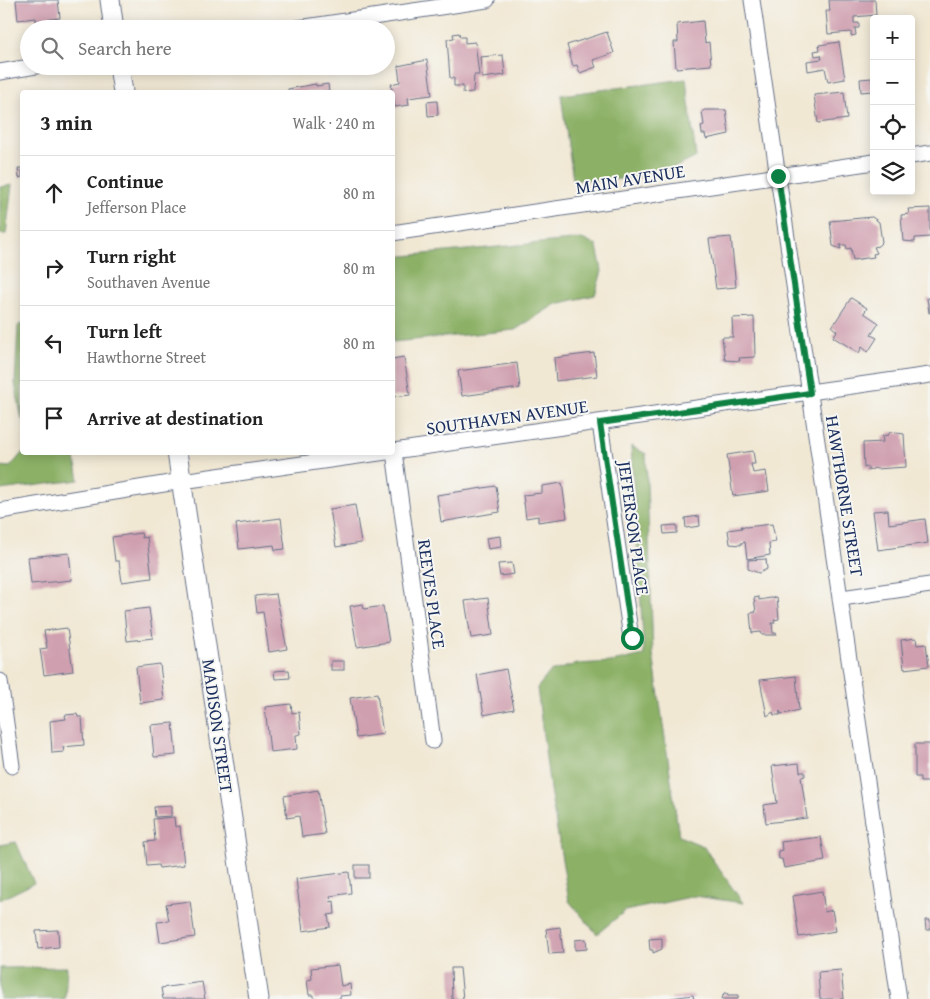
<!DOCTYPE html>
<meta charset="utf-8">
<style>
body{margin:0;font-family:"Gentium Book Plus",serif;background:#f2f2f2;color:#222}
.controls{position:absolute;right:15px;top:15px;display:grid;overflow:hidden;border-radius:5px;box-shadow:0 2px 12px #0003}
.controls button{width:45px;height:45px;display:grid;place-items:center;padding:0;border:0;border-bottom:1px solid #e0e0e0;background:#fff;color:#222;font:25px sans-serif}
.stop{position:absolute;width:15px;height:15px;margin:-11px;border:4px solid #0b8043;border-radius:50%;background:#fff}
.stop.end{background:#0b8043;border-color:#fff;box-shadow:0 1px 5px #0008}
.list{margin:0;padding:0;list-style:none}
h2{display:flex;justify-content:space-between;align-items:center;height:65px;margin:0;padding:0 20px;font-size:21px}
h2 small{font-size:16px;font-weight:400;color:#767676}
.list li{display:grid;grid-template-columns:32px 1fr auto;gap:15px;align-items:center;box-sizing:border-box;height:75px;padding:0 20px;border-top:1px solid #e0e0e0}
.list b{display:block;font-size:19px;white-space:nowrap}
.list p{margin:0;font-size:16px;white-space:nowrap;color:#767676}
.list em{font-size:16px;font-style:normal;color:#767676}
.icon{flex:none;width:28px;height:28px;fill:none;stroke:currentColor;stroke-width:2;stroke-linecap:round;stroke-linejoin:round}
.map{position:relative;flex:none;width:930px;height:999px;overflow:hidden}
.search{position:absolute;background:#fff;box-shadow:0 2px 12px #0003;left:20px;top:20px;width:375px;height:55px;display:flex;align-items:center;gap:12px;box-sizing:border-box;padding:0 18px;border-radius:28px;color:#767676;font-size:19px}
.panel{position:absolute;background:#fff;box-shadow:0 2px 12px #0003;left:20px;top:90px;width:375px;height:365px;border-radius:5px}
.map>svg:first-child{display:block}
.forest{fill:#8cb166;stroke:#547062}
.building{fill:#cf9faf}
.lines{fill:none;stroke-linecap:round;stroke-linejoin:round}
.minor-casing{stroke:#667087;stroke-width:17}
.tertiary-casing{stroke:#667087;stroke-width:21}
.minor{stroke:#fff;stroke-width:15}
.tertiary{stroke:#fff;stroke-width:19}
.route{stroke:#0b8043;stroke-width:6}
.labels{text-anchor:middle;dominant-baseline:central;stroke-width:4;stroke-linejoin:round;paint-order:stroke}
.street-label{font-size:18px;fill:#1b2f5e;stroke:#f6f6f2}
</style>
<div class="map">
<svg width="930" height="999" viewBox="0 0 930 999">
<rect width="100%" height="100%" fill="#f6f6f2"/>
<filter id="ink" filterUnits="userSpaceOnUse"><feTurbulence type="fractalNoise" baseFrequency=".02" numOctaves="2"/><feDisplacementMap in="SourceGraphic" scale="10" xChannelSelector="R" yChannelSelector="G"/><feConvolveMatrix kernelMatrix="1 2 1 2 8 2 1 2 1" color-interpolation-filters="sRGB"/></filter>
<filter id="wash" filterUnits="userSpaceOnUse"><feTurbulence type="fractalNoise" baseFrequency=".0096" numOctaves="4" result="noise"/><feDisplacementMap in="SourceGraphic" scale="20" xChannelSelector="R" yChannelSelector="G"/><feGaussianBlur stdDeviation="1.12" result="paint"/><feColorMatrix in="noise" values="0 0 0 0 0 0 0 0 0 0 0 0 0 0 0 0 0 1.4 0 .05"/><feComposite in="paint" operator="in"/></filter>
<g filter="url(#wash)">
<rect width="100%" height="100%" fill="#f1e8d4"/>
<!-- forest -->
<g class="forest">
<path d="M686,79L696,157C651,182 623,179 573,180L561,95Z"/>
<polygon points="12,185 6,234 0,234 0,187"/>
<polygon points="582,239 597,246 602,271 595,295 556,304 515,330 393,342 393,257"/>
<polygon points="22,323 22,420 15,383 18,326"/>
<polygon points="631,446 646,454 653,654 679,836 703,846 743,903 695,896 625,911 597,934 569,901 550,789 537,688 550,672 576,664 612,662 644,655"/>
<polygon points="23,452 74,453 79,480 0,490 0,466 10,467"/>
<polygon points="16,842 34,883 0,900 0,845"/>
<polygon points="67,967 65,999 0,999 0,968"/>
</g>
<g id="blocks">
<!-- building -->
<g class="building">
<polygon points="16,0 58,0 60,18 36,21 36,18 18,20"/>
<polygon points="829,0 875,0 876,15 854,17 854,23 859,23 859,28 855,28 856,35 851,36 851,32 828,34 826,11 830,11"/>
<polygon points="703,21 705,43 709,42 711,65 676,68 674,42 678,42 677,24"/>
<polygon points="607,32 614,53 593,60 596,67 580,73 577,65 573,66 567,45"/>
<polygon points="459,33 460,37 465,37 465,43 475,42 479,75 474,75 473,92 463,93 463,86 454,86 454,78 450,78 447,39 454,38 453,34"/>
<polygon points="839,42 845,79 828,82 825,68 808,71 807,61 822,59 821,55 815,56 814,51 820,50 819,45"/>
<polygon points="503,55 505,75 482,78 480,57"/>
<polygon points="427,60 432,95 408,98 409,105 395,107 391,84 400,82 398,66"/>
<polygon points="872,78 873,91 861,92 860,79"/>
<polygon points="316,84 316,86 328,84 329,92 288,92 288,89"/>
<polygon points="844,92 847,119 818,123 814,95"/>
<polygon points="437,101 438,115 428,116 427,102"/>
<polygon points="704,110 726,110 729,134 706,139 705,134 702,134 701,126 704,125 702,112"/>
<polygon points="18,168 22,168 22,177 19,178"/>
<polygon points="930,208 930,237 915,238 915,242 903,241 901,215 909,214 908,209"/>
<polygon points="872,217 879,222 882,242 878,246 874,247 877,253 873,254 874,257 853,260 851,248 847,249 846,245 840,245 841,249 833,246 830,221"/>
<polygon points="731,237 736,287 716,289 709,239"/>
<polygon points="851,298 867,308 864,313 879,323 871,335 877,338 868,352 862,347 859,353 833,337 837,331 832,327"/>
<polygon points="927,298 930,298 930,313 929,313"/>
<polygon points="754,317 755,357 739,358 740,361 725,360 722,337 733,337 732,318"/>
<polygon points="594,353 597,376 556,381 554,358"/>
<polygon points="404,357 410,395 392,397 392,359"/>
<polygon points="517,363 520,388 462,396 458,371"/>
<polygon points="890,432 904,434 906,467 876,469 875,468 868,471 868,467 864,468 863,443 883,442 882,436 888,435"/>
<polygon points="753,451 755,464 751,464 753,473 766,471 769,491 733,496 727,455"/>
<polygon points="562,483 567,518 538,522 538,516 526,518 523,495 542,493 542,486"/>
<polygon points="496,486 500,512 441,522 437,495"/>
<polygon points="355,505 361,543 336,547 330,509"/>
<polygon points="888,510 889,524 925,519 928,543 878,550 873,511"/>
<polygon points="699,516 700,526 686,528 685,518"/>
<polygon points="281,518 285,549 275,550 274,545 239,549 236,524"/>
<polygon points="772,524 776,542 769,543 770,555 747,559 745,542 741,543 741,545 730,544 728,530 742,528 741,526 746,527"/>
<polygon points="677,525 677,533 664,534 663,526"/>
<polygon points="141,533 142,538 147,537 152,578 122,582 119,561 115,561 112,537"/>
<polygon points="500,536 501,547 488,549 486,538"/>
<polygon points="69,553 72,580 31,584 28,557"/>
<polygon points="766,559 767,569 759,573 748,569 748,560"/>
<polygon points="512,563 514,574 500,576 498,564"/>
<polygon points="276,594 287,649 269,652 263,612 257,613 255,596"/>
<polygon points="759,597 759,600 777,597 779,619 774,620 775,623 772,623 773,633 776,633 777,635 762,635 761,632 752,633 750,613 756,612 754,598"/>
<polygon points="488,598 493,635 471,638 465,601"/>
<polygon points="363,604 364,609 383,606 389,642 357,647 350,606"/>
<polygon points="149,608 153,638 127,641 124,611"/>
<polygon points="67,628 73,671 44,675 40,649 47,648 44,631"/>
<polygon points="916,638 917,645 926,644 929,666 904,669 901,640"/>
<rect x="331" y="661" width="13" height="9"/>
<polygon points="160,664 164,700 140,703 136,667"/>
<polygon points="506,669 514,709 484,715 477,675"/>
<polygon points="289,670 290,678 275,679 274,671"/>
<polygon points="796,676 799,710 788,713 781,714 780,711 780,715 774,715 773,712 767,716 760,680"/>
<polygon points="377,694 383,734 356,738 350,698"/>
<polygon points="291,704 292,713 299,712 301,734 296,735 297,749 270,752 265,707"/>
<polygon points="77,714 78,717 82,717 84,745 63,747 64,752 52,753 50,721 66,719 65,715"/>
<polygon points="173,723 176,755 154,757 151,725"/>
<polygon points="915,744 930,744 930,782 920,782 920,777 915,777"/>
<polygon points="799,763 800,772 805,772 805,776 801,777 807,818 766,823 764,805 777,803 772,766"/>
<polygon points="318,790 325,834 302,837 299,816 287,818 284,796"/>
<polygon points="171,806 171,816 155,817 154,807"/>
<polygon points="174,817 175,827 180,826 184,865 159,868 158,865 147,866 145,842 155,841 153,819"/>
<polygon points="821,837 825,861 784,868 782,859 779,859 778,851 782,850 781,842"/>
<rect x="355" y="865" width="14" height="13"/>
<polygon points="349,872 351,893 330,896 331,902 334,901 335,914 328,915 330,927 303,931 296,879"/>
<polygon points="822,891 825,912 832,910 836,931 799,937 793,896"/>
<polygon points="190,901 195,937 160,942 157,922 169,921 166,904"/>
<polygon points="925,920 930,920 930,930 926,930"/>
<polygon points="560,927 563,953 549,954 546,929"/>
<polygon points="58,930 59,947 38,949 36,931"/>
<polygon points="662,938 662,949 653,953 653,950 650,950 649,939"/>
<polygon points="586,939 587,949 575,950 575,940"/>
<polygon points="338,965 341,986 350,984 351,995 340,996 340,999 314,999 314,995 309,995 307,980 312,979 311,968"/>
<polygon points="451,968 460,968 463,999 452,999"/>
<polygon points="841,970 844,999 820,999 818,972"/>
<polygon points="202,982 205,999 163,999 161,988"/>
<polygon points="724,993 727,993 728,995 738,995 738,999 722,999"/>
<polygon points="693,995 694,999 671,999 671,998"/>
</g>
</g>
</g>
<g filter="url(#ink)">
<use href="#blocks" fill-opacity="0" stroke="#667087" stroke-width="1"/>
<g class="lines">
<defs>
<g id="minor">
<polyline points="752,0 899,999"/>
<polyline points="292,29 487,0"/>
<polyline points="0,72 36,66"/>
<polyline points="911,156 930,153"/>
<polyline points="392,233 874,162"/>
<polyline points="600,423 631,638"/>
<polyline points="394,452 433,741"/>
<polyline points="0,511 182,481 930,375"/>
<polyline points="842,598 930,585"/>
<polyline points="0,681 12,766"/>
</g>
<g id="tertiary">
<polyline points="110,0 114,29"/>
<polyline points="119,66 123,92"/>
<polyline points="177,452 259,999"/>
</g>
</defs>
<!-- minor casing -->
<use href="#minor" class="minor-casing"/>
<!-- tertiary casing -->
<use href="#tertiary" class="tertiary-casing"/>
<!-- minor -->
<use href="#minor" class="minor"/>
<!-- tertiary -->
<use href="#tertiary" class="tertiary"/>
</g>
</g>
<g class="lines" filter="url(#ink)">
<!-- route -->
<polyline class="route" points="632,638 600,423 810,393 778,176"/>
</g>
<g class="labels">
<!-- street labels -->
<g class="street-label">
<text transform="translate(630 179) rotate(-9)">MAIN AVENUE</text>
<text transform="translate(507 417) rotate(-8)">SOUTHAVEN AVENUE</text>
<text transform="translate(845 496) rotate(81)">HAWTHORNE STREET</text>
<text transform="translate(634 528) rotate(82)">JEFFERSON PLACE</text>
<text transform="translate(432 594) rotate(82)">REEVES PLACE</text>
<text transform="translate(218 726) rotate(82)">MADISON STREET</text>
</g>
</g>
</svg>
<div class="controls">
<button>+</button>
<button>−</button>
<button><svg class="icon" aria-label="locate" viewBox="0 0 24 24"><circle cx="12" cy="12" r="6"/><path d="M12 2v4M12 18v4M2 12h4M18 12h4"/></svg></button>
<button><svg class="icon" aria-label="layers" viewBox="0 0 24 24"><path d="M12 4l9 5-9 5-9-5zM3 14l9 5 9-5"/></svg></button>
</div>
<div class="stop" style="left:632px;top:638px"></div>
<div class="stop end" style="left:778px;top:176px"></div>
<div class="search"><svg class="icon" aria-label="search" viewBox="0 0 24 24"><circle cx="10" cy="10" r="6"/><path d="M15 15l6 6"/></svg>Search here</div>
<section class="panel">
<h2>3 min<small>Walk · 240 m</small></h2>
<ul class="list">
<li><svg class="icon" aria-label="ahead" viewBox="0 0 24 24"><path d="M12 20V5M6 11l6-6 6 6"/></svg><div><b>Continue</b><p>Jefferson Place</p></div><em>80 m</em></li>
<li><svg class="icon" aria-label="right" viewBox="0 0 24 24"><path d="M7 20v-9h11M14 6l5 5-5 5"/></svg><div><b>Turn right</b><p>Southaven Avenue</p></div><em>80 m</em></li>
<li><svg class="icon" aria-label="left" viewBox="0 0 24 24"><path d="M17 20v-9H6M10 6l-5 5 5 5"/></svg><div><b>Turn left</b><p>Hawthorne Street</p></div><em>80 m</em></li>
<li><svg class="icon" aria-label="arrive" viewBox="0 0 24 24"><path d="M6 21V4h12l-3 4 3 4H6"/></svg><div><b>Arrive at destination</b></div></li>
</ul>
</section>
</div>
